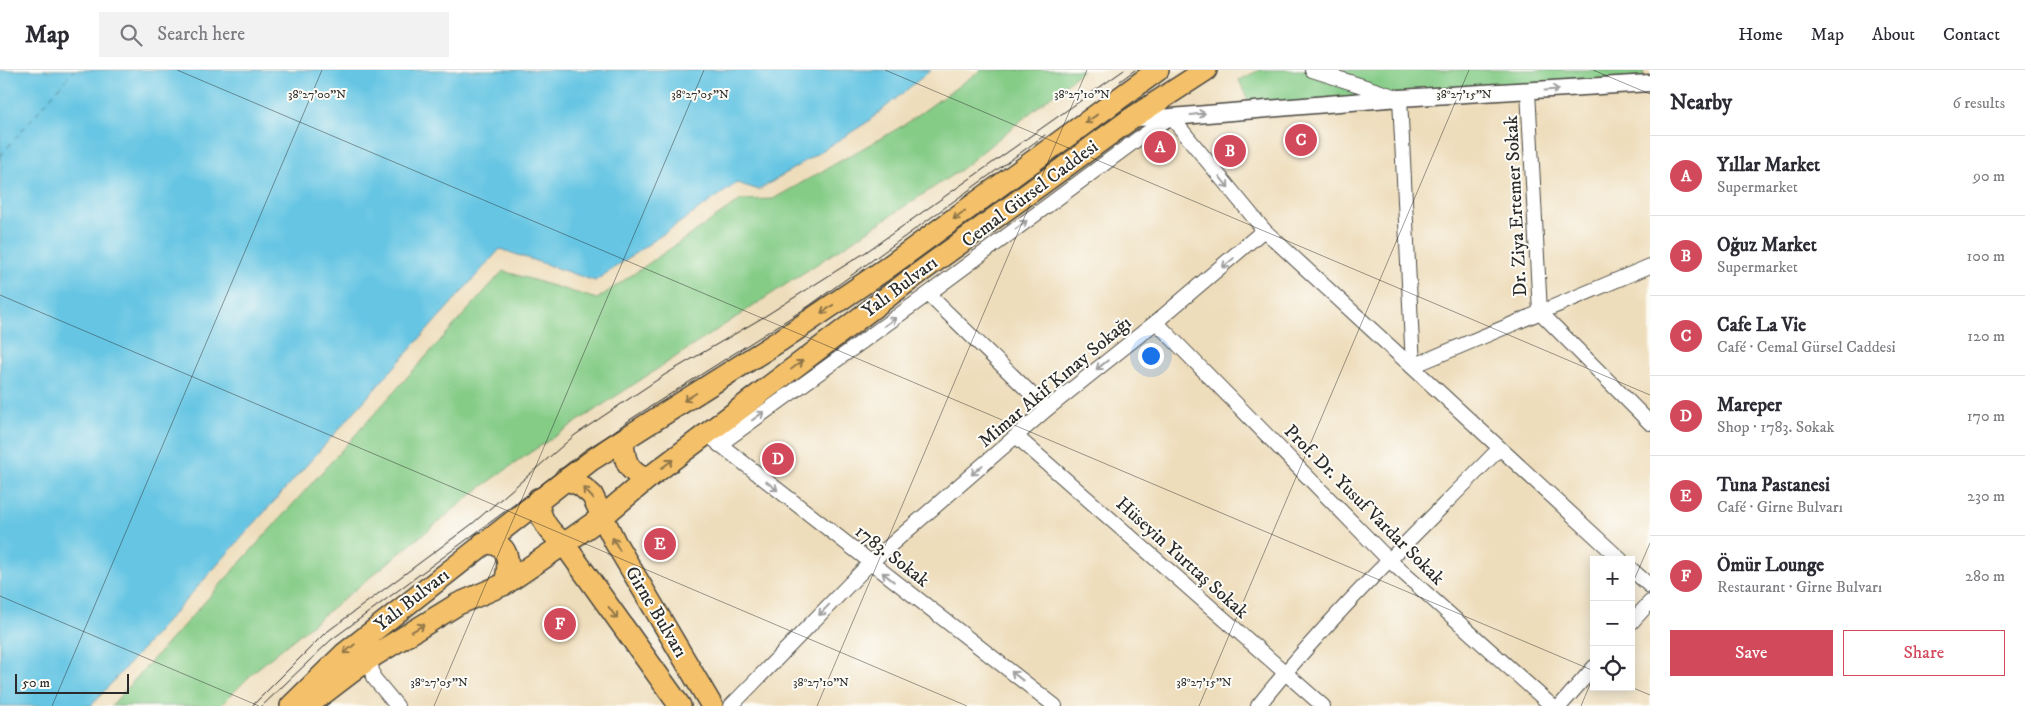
<!DOCTYPE html>
<meta charset="utf-8">
<style>
body{margin:0;font-family:"IM FELL DW Pica",serif;background:#f2f2f3;color:#2b2b33}
.controls{position:absolute;right:15px;bottom:15px;display:grid;overflow:hidden;border-radius:0px;box-shadow:0 2px 12px #0003}
.controls button{width:45px;height:45px;display:grid;place-items:center;padding:0;border:0;border-bottom:1px solid #e1e1e2;background:#fff;color:#2b2b33;font:25px sans-serif}
.scale{position:absolute;left:15px;bottom:12px;width:114px;box-sizing:border-box;padding-left:5px;border:2px solid #2b2b2b;border-top:0;font-size:14px;line-height:18px;white-space:nowrap;color:#2b2b2b;-webkit-text-stroke:4px #fdfcf7;paint-order:stroke}
.you{position:absolute;left:1150px;top:285px;width:18px;height:18px;margin:-12px;border:4px solid #fff;border-radius:50%;background:#1a73e8;box-shadow:0 0 0 8px #1a73e833}
.badge{display:grid;place-items:center;width:32px;height:32px;border-radius:50%;background:#d1495b;color:#fff;font-size:16px;font-weight:700}
.pin{position:absolute;translate:-50% -50%;border:2px solid #fff;box-shadow:0 1px 5px #0006}
.list{margin:0;padding:0;list-style:none}
h2{display:flex;justify-content:space-between;align-items:center;height:65px;margin:0;padding:0 20px;font-size:21px}
h2 small{font-size:16px;font-weight:400;color:#7c7c81}
.list li{display:grid;grid-template-columns:32px 1fr auto;gap:15px;align-items:center;box-sizing:border-box;height:80px;padding:0 20px;border-top:1px solid #e1e1e2}
.list b{display:block;font-size:19px;white-space:nowrap}
.list p{margin:0;font-size:16px;white-space:nowrap;color:#7c7c81}
.list em{font-size:16px;font-style:normal;color:#7c7c81}
.actions{display:flex;gap:10px;padding:15px 20px}
.actions a{flex:1;padding:11px 0;border:1px solid #d1495b;border-radius:0px;text-align:center;font-size:18px;color:#d1495b}
.actions .main{background:#d1495b;color:#fff}
.icon{flex:none;width:28px;height:28px;fill:none;stroke:currentColor;stroke-width:2;stroke-linecap:round;stroke-linejoin:round}
.map{position:relative;flex:none;width:1650px;height:636px;overflow:hidden}
header{display:flex;align-items:center;gap:30px;box-sizing:border-box;height:70px;padding:0 25px;background:#fff;border-bottom:1px solid #e1e1e2}
header strong{font-size:24px}
nav{display:flex;gap:28px;margin-inline-start:auto;font-size:18px}
.search{width:350px;height:45px;background:#f2f2f3;display:flex;align-items:center;gap:12px;box-sizing:border-box;padding:0 18px;border-radius:0px;color:#7c7c81;font-size:19px}
main{display:flex}
aside{flex:1;background:#fff}
.map>svg:first-child{display:block}
.green{fill:#85cc87;stroke:#587c59}
.water{fill:#65c5e3;stroke:#487887}
.lines{fill:none;stroke-linecap:round;stroke-linejoin:round}
.ferry{stroke:#3f616b;stroke-width:1;stroke-dasharray:6 5;stroke-linecap:butt}
.minor-casing{stroke:#484641;stroke-width:16}
.tertiary-casing{stroke:#484641;stroke-width:19}
.primary-casing{stroke:#484641;stroke-width:24}
.minor{stroke:#fff;stroke-width:14}
.tertiary{stroke:#fff;stroke-width:16}
.primary{stroke:#f4c16a;stroke-width:21}
.tram{stroke:#2b2b2b;stroke-width:1}
.oneway{stroke:#a0a0a0}
.oneway2{stroke:#90764a}
.ticks{fill:none;stroke:#2b2b2b;stroke-width:1;stroke-opacity:0.45}
.labels{text-anchor:middle;dominant-baseline:central;stroke-width:4;stroke-linejoin:round;paint-order:stroke}
.street-label{font-size:19px;fill:#2b2b2b;stroke:#fdfcf7}
.ticks-label{font-size:12px;text-anchor:middle;fill:#2b2b2b;stroke:#fdfcf7;stroke-width:4;stroke-linejoin:round;paint-order:stroke}
</style>
<header>
<strong>Map</strong>
<div class="search"><svg class="icon" aria-label="search" viewBox="0 0 24 24"><circle cx="10" cy="10" r="6"/><path d="M15 15l6 6"/></svg>Search here</div>
<nav><a>Home</a><a>Map</a><a>About</a><a>Contact</a></nav>
</header>
<main>
<div class="map">
<svg width="1650" height="636" viewBox="0 0 1650 636">
<rect width="100%" height="100%" fill="#fdfcf7"/>
<filter id="ink" filterUnits="userSpaceOnUse"><feTurbulence type="fractalNoise" baseFrequency=".02" numOctaves="2"/><feDisplacementMap in="SourceGraphic" scale="10" xChannelSelector="R" yChannelSelector="G"/><feConvolveMatrix kernelMatrix="1 2 1 2 8 2 1 2 1" color-interpolation-filters="sRGB"/></filter>
<filter id="wash" filterUnits="userSpaceOnUse"><feTurbulence type="fractalNoise" baseFrequency=".0096" numOctaves="4" result="noise"/><feDisplacementMap in="SourceGraphic" scale="20" xChannelSelector="R" yChannelSelector="G"/><feGaussianBlur stdDeviation="1.12" result="paint"/><feColorMatrix in="noise" values="0 0 0 0 0 0 0 0 0 0 0 0 0 0 0 0 0 1.4 0 .05"/><feComposite in="paint" operator="in"/></filter>
<g filter="url(#wash)">
<rect width="100%" height="100%" fill="#edb"/>
<!-- green -->
<g class="green">
<polygon points="981,0 1083,0 960,100 531,382 480,418 257,599 220,636 111,636 503,201 597,229 741,130 773,129 904,55"/>
<polygon points="1260,0 1643,0 1644,8 1284,37 1248,30 1239,10"/>
</g>
<!-- water -->
<polygon class="water" points="0,0 931,0 866,53 759,120 737,113 595,211 500,179 91,636 0,636"/>
<g class="lines">
<!-- ferry -->
<polyline class="ferry" points="0,86 74,0"/>
</g>
</g>
<g filter="url(#ink)">
<g class="lines">
<defs>
<g id="minor">
<polyline points="1312,0 1400,28 1413,296 1650,196"/>
<polyline points="1528,21 1540,242 1650,353"/>
<polyline points="928,224 1047,339"/>
<polyline points="1156,252 1389,490 1552,636"/>
<polyline points="1016,366 1323,636"/>
<polyline points="713,369 1055,636"/>
<polyline points="719,375 928,224 1139,68 1171,47 1264,160 1621,490"/>
<polyline points="1631,499 1650,516"/>
<polyline points="1631,553 1650,532"/>
<polyline points="370,588 373,607 397,636"/>
<polyline points="731,636 870,493 1047,339 1156,252 1264,160"/>
<path d="M1258,636C1331,544 1417,463 1499,379"/>
<polyline points="1560,636 1594,597"/>
</g>
<polyline id="tertiary" points="1132,48 1171,47 1400,28 1650,13"/>
<g id="primary">
<path d="M623,370C624,390 627,402 647,409"/>
<polyline points="565,409 580,415 592,425 615,472 712,636"/>
<path d="M538,429C539,450 549,461 564,474L680,636"/>
<path d="M483,473C511,472 510,492 505,514"/>
<polyline points="291,636 344,584 591,390 781,270 884,200 1158,0"/>
<polyline points="307,636 370,588 458,534 505,514 564,474 602,447 647,409 915,206 1132,48 1206,0"/>
</g>
</defs>
<!-- minor casing -->
<use href="#minor" class="minor-casing"/>
<!-- tertiary casing -->
<use href="#tertiary" class="tertiary-casing"/>
<!-- primary casing -->
<use href="#primary" class="primary-casing"/>
<!-- minor -->
<use href="#minor" class="minor"/>
<!-- tertiary -->
<use href="#tertiary" class="tertiary"/>
<!-- primary -->
<use href="#primary" class="primary"/>
<!-- tram -->
<g class="tram">
<polyline points="1120,11 1135,0"/>
<polyline points="252,636 324,564 472,454 575,365 666,304 762,248 866,182 1124,0"/>
<polyline points="262,636 331,570 588,380 631,349 809,236 1045,65"/>
</g>
</g>
<!-- one-way arrows -->
<defs><path id="oneway-shaft" d="M-6 0H5M1.5-3L5.5 0L1.5 3" fill="none" stroke-width="1.6" stroke-linecap="round" stroke-linejoin="round" transform="scale(1.25)"/></defs>
<g class="oneway">
<use href="#oneway-shaft" transform="translate(1552 20) rotate(-4)"/>
<use href="#oneway-shaft" transform="translate(1198 44) rotate(-7)"/>
<use href="#oneway-shaft" transform="translate(1224 112) rotate(51)"/>
<use href="#oneway-shaft" transform="translate(1021 155) rotate(-37)"/>
<use href="#oneway-shaft" transform="translate(1228 193) rotate(140)"/>
<use href="#oneway-shaft" transform="translate(890 252) rotate(-35)"/>
<use href="#oneway-shaft" transform="translate(1102 295) rotate(142)"/>
<use href="#oneway-shaft" transform="translate(758 346) rotate(-36)"/>
<use href="#oneway-shaft" transform="translate(977 400) rotate(139)"/>
<use href="#oneway-shaft" transform="translate(772 416) rotate(38)"/>
<use href="#oneway-shaft" transform="translate(888 507) rotate(-142)"/>
<use href="#oneway-shaft" transform="translate(824 540) rotate(134)"/>
<use href="#oneway-shaft" transform="translate(1017 606) rotate(-142)"/>
</g>
<g class="oneway2">
<use href="#oneway-shaft" transform="translate(1091 49) rotate(144)"/>
<use href="#oneway-shaft" transform="translate(959 145) rotate(144)"/>
<use href="#oneway-shaft" transform="translate(827 239) rotate(146)"/>
<use href="#oneway-shaft" transform="translate(797 295) rotate(-37)"/>
<use href="#oneway-shaft" transform="translate(690 327) rotate(148)"/>
<use href="#oneway-shaft" transform="translate(667 394) rotate(-37)"/>
<use href="#oneway-shaft" transform="translate(588 423) rotate(-133)"/>
<use href="#oneway-shaft" transform="translate(616 474) rotate(-119)"/>
<use href="#oneway-shaft" transform="translate(613 543) rotate(54)"/>
<use href="#oneway-shaft" transform="translate(418 558) rotate(-31)"/>
<use href="#oneway-shaft" transform="translate(349 579) rotate(141)"/>
</g>
</g>
<!-- ticks -->
<path class="ticks" d="M177,0L1594,601M885,0L1650,325M1593,0L1650,24M0,225L967,636M1631,517L1650,473M0,526L259,636M1631,617L1650,625M52,636L322,0M434,636L704,0M817,636L1087,0M1199,636L1469,0M1581,636L1594,605"/>
<g class="labels">
<!-- street labels -->
<g class="street-label">
<text transform="translate(1030 124) rotate(-37)">Cemal Gürsel Caddesi</text>
<text transform="translate(1516 136) rotate(-93)">Dr. Ziya Ertemer Sokak</text>
<text transform="translate(900 217) rotate(-37)">Yalı Bulvarı</text>
<text transform="translate(1055 312) rotate(-40)">Mimar Akif Kınay Sokağı</text>
<text transform="translate(1364 435) rotate(45)">Prof. Dr. Yusuf Vardar Sokak</text>
<text transform="translate(892 486) rotate(38)">1783. Sokak</text>
<text transform="translate(1182 488) rotate(42)">Hüseyin Yurttaş Sokak</text>
<text transform="translate(412 530) rotate(-38)">Yalı Bulvarı</text>
<text transform="translate(656 542) rotate(59)">Girne Bulvarı</text>
</g>
</g>
<g class="ticks-label">
<text x="317" y="28">38°27'00"N</text>
<text x="700" y="28">38°27'05"N</text>
<text x="1082" y="28">38°27'10"N</text>
<text x="1464" y="28">38°27'15"N</text>
<text x="439" y="616">38°27'05"N</text>
<text x="821" y="616">38°27'10"N</text>
<text x="1204" y="616">38°27'15"N</text>
</g>
</svg>
<div class="controls">
<button>+</button>
<button>−</button>
<button><svg class="icon" aria-label="locate" viewBox="0 0 24 24"><circle cx="12" cy="12" r="6"/><path d="M12 2v4M12 18v4M2 12h4M18 12h4"/></svg></button>
</div>
<div class="scale">50 m</div>
<div class="you"></div>
<div class="pin badge" style="left:1160px;top:77px">A</div>
<div class="pin badge" style="left:1230px;top:81px">B</div>
<div class="pin badge" style="left:1301px;top:70px">C</div>
<div class="pin badge" style="left:778px;top:389px">D</div>
<div class="pin badge" style="left:660px;top:474px">E</div>
<div class="pin badge" style="left:560px;top:554px">F</div>
</div>
<aside>
<h2>Nearby<small>6 results</small></h2>
<ul class="list">
<li><span class="badge">A</span><div><b>Yıllar Market</b><p>Supermarket</p></div><em>90 m</em></li>
<li><span class="badge">B</span><div><b>Oğuz Market</b><p>Supermarket</p></div><em>100 m</em></li>
<li><span class="badge">C</span><div><b>Cafe La Vie</b><p>Café · Cemal Gürsel Caddesi</p></div><em>120 m</em></li>
<li><span class="badge">D</span><div><b>Mareper</b><p>Shop · 1783. Sokak</p></div><em>170 m</em></li>
<li><span class="badge">E</span><div><b>Tuna Pastanesi</b><p>Café · Girne Bulvarı</p></div><em>230 m</em></li>
<li><span class="badge">F</span><div><b>Ömür Lounge</b><p>Restaurant · Girne Bulvarı</p></div><em>280 m</em></li>
</ul>
<div class="actions"><a class="main">Save</a><a>Share</a></div>
</aside>
</main>
